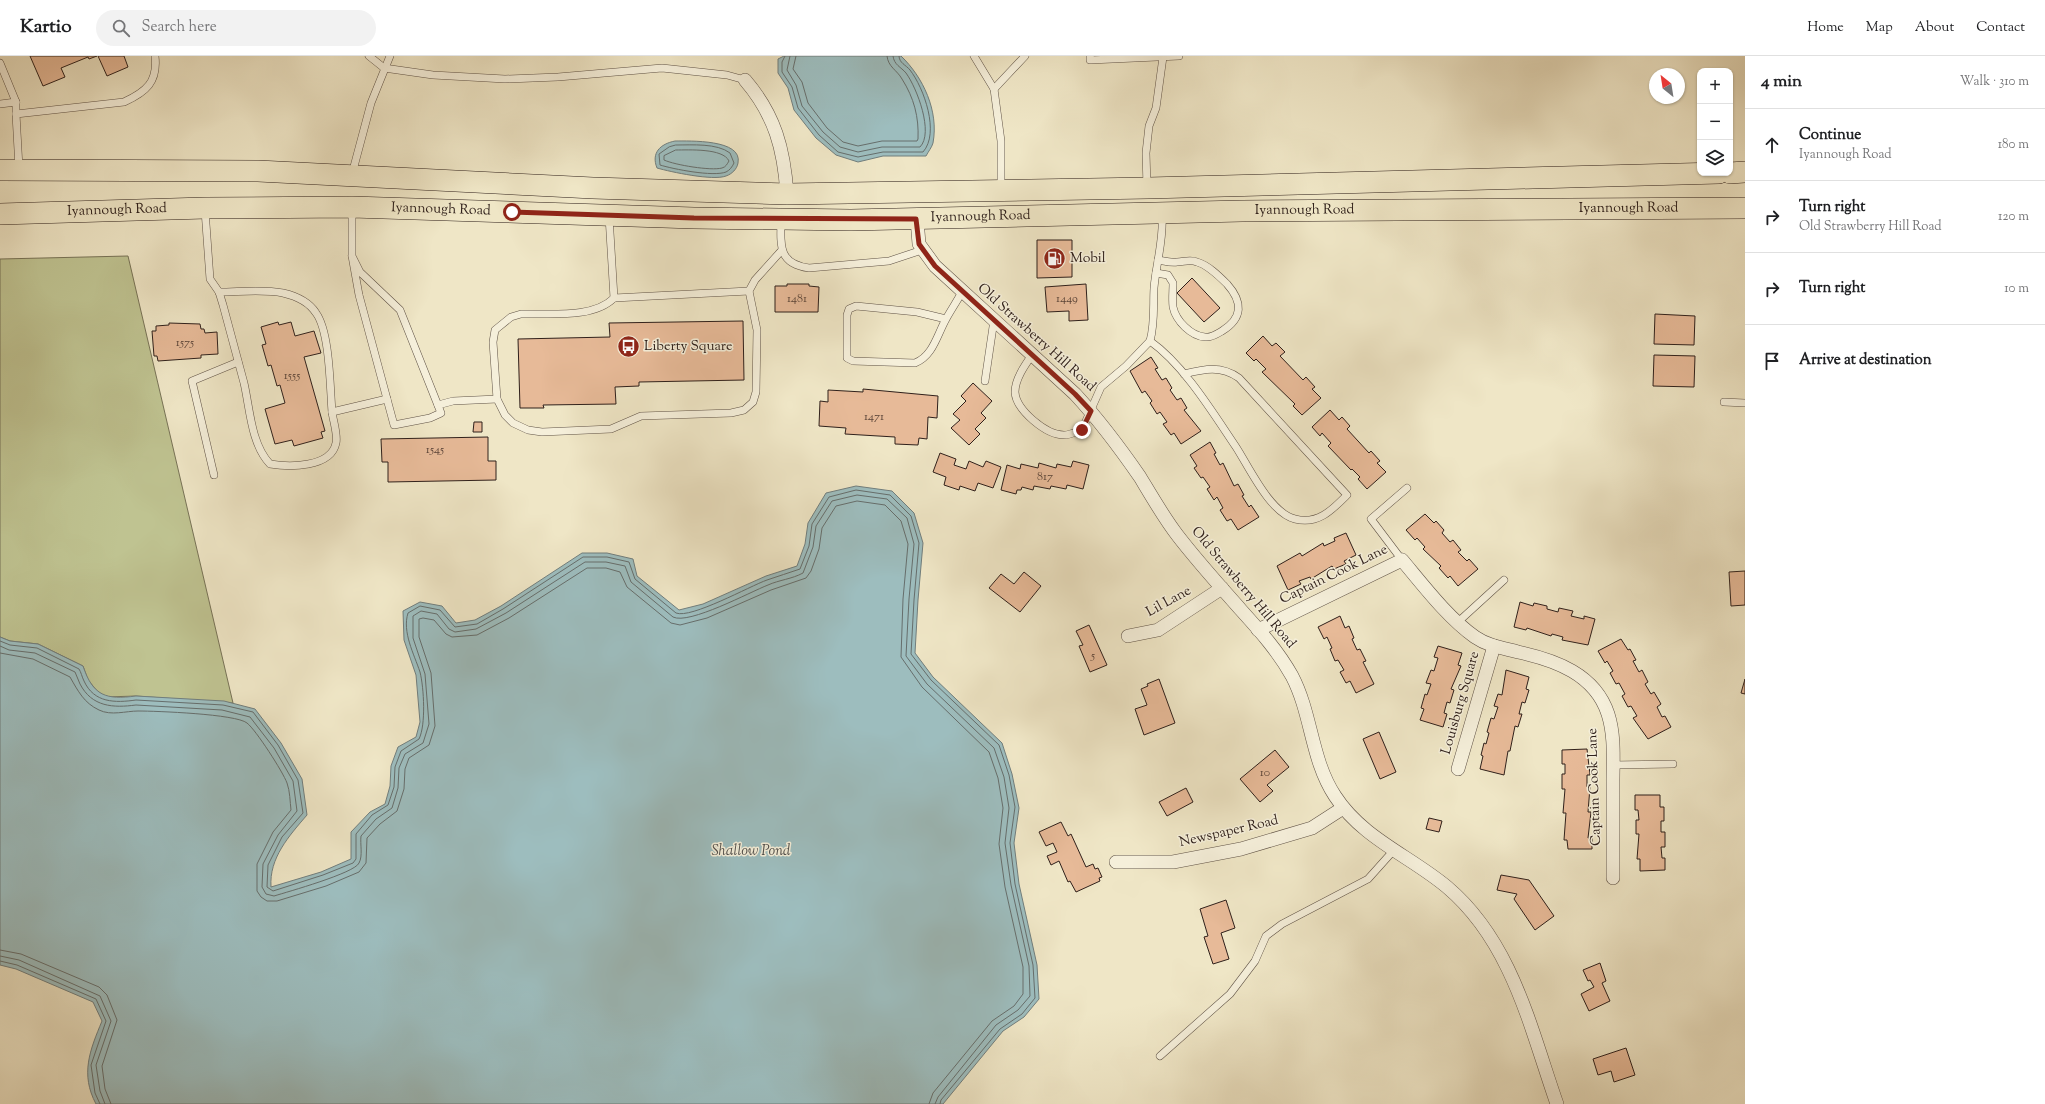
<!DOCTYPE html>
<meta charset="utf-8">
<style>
body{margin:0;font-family:"Sorts Mill Goudy",serif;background:#f2f2f2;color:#202124}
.controls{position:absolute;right:12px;top:12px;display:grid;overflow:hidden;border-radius:8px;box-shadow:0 1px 3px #0004}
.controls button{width:36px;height:36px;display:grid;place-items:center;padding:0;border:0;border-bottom:1px solid #e0e0e0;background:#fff;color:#202124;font:20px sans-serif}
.compass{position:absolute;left:1649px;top:12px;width:36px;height:36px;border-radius:50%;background:#fff;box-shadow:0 1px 3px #0004;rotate:330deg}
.stop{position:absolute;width:12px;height:12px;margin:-9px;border:3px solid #8f2418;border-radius:50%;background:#fff}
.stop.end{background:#8f2418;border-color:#fff;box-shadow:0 1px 4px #0008}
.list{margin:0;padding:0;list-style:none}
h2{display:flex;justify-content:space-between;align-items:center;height:52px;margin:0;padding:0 16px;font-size:17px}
h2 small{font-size:13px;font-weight:400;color:#757577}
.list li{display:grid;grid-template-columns:26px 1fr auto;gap:12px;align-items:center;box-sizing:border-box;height:72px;padding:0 16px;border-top:1px solid #e0e0e0}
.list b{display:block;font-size:15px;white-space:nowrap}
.list p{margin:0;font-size:13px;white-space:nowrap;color:#757577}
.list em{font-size:13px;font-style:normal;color:#757577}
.icon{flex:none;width:22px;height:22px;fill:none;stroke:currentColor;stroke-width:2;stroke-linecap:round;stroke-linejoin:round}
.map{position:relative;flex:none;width:1745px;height:1048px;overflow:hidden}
header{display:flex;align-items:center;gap:24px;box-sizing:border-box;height:56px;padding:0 20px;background:#fff;border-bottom:1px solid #e0e0e0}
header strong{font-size:19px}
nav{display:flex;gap:22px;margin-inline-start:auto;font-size:14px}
.search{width:280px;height:36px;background:#f2f2f2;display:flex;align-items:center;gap:10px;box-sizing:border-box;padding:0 14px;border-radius:22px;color:#757577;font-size:15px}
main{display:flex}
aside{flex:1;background:#fff}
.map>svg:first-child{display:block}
.green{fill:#bfc391;stroke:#777256}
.water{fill:#9dbdbe;stroke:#717e7d}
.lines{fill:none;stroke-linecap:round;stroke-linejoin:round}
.shore{stroke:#666e6c;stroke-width:1}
.building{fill:#e7ba98;stroke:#2f201b}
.lane-casing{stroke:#5f5246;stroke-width:8}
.street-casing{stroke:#5f5246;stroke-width:14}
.primary-casing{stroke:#2f201b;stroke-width:22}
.lane{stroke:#f5efda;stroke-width:7}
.street{stroke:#f5efda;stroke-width:13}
.primary{stroke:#efe6c6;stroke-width:21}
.route{stroke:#8f2418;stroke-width:5}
.labels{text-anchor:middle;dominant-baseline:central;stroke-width:3;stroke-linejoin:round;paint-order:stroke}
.number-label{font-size:12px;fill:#5d463a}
.street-label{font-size:14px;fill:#2f201b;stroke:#f5efda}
.poi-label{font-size:14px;fill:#2f201b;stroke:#f5efda;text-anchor:start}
.water-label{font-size:15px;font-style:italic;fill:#504f4c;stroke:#f5efda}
</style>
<header>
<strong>Kartio</strong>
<div class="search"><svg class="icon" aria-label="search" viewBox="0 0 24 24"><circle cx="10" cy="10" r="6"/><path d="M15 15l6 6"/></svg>Search here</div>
<nav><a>Home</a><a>Map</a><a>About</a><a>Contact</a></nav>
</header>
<main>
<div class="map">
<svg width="1745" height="1048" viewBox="0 0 1745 1048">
<rect width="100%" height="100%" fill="#efe6c6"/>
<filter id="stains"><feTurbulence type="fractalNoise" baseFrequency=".005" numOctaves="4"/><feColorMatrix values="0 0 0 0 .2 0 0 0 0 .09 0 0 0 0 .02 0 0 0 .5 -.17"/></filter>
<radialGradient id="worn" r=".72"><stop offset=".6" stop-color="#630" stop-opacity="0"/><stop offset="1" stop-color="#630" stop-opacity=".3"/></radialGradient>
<!-- green -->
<polygon class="green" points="128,200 233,647 136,640 106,641 98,636 88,624 83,610 38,588 10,585 0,581 0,203"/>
<!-- water -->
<g class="water">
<path d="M784,0H901C923,21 939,55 933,87C932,91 928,96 926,100H883L858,106L836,99L816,82L794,54L788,32L778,17V3Z"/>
<path d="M675,85C689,85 743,83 738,107C737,113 732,118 726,120C713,125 671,116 657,112C651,97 660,88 675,85Z"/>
<path d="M856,430L892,435L914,457L923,487L918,544L915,597L933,621L1002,687L1012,718L1019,752L1014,787L1019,828L1037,909L1039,943L1024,961L1003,975L943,1048H96C80,1018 90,994 102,965L93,946L16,913L0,909V581L10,585L38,588L83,610C93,640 106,644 136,640L224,645L255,653L281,687L302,723L307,759C289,780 269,802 271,831L321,816L351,803V776L370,756L385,748L390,730L391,710L398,691L416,681L420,666L416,619L404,584L403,555L420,546L442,550L456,567L475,564L501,550L582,497H607L633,503L637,520L679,554L703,548L766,520L797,510L805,488L808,467L826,437Z"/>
</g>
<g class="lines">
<!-- shore -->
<g class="shore">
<path d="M785,0L782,6V16L792,31L798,52L819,79L838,96L858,101L883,96H923C940,77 924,32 910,14C906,9 899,7 899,0"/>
<path d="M790,0L787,14L796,29L802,50L823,76L840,91L858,96L882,91H920C934,77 917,32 906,17C901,11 894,9 893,0"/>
<path d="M796,0L793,13L802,26L808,47L827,72L843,86L858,90L882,85H917L918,83C919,61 914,42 902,23C897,14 888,11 887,0"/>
<path d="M676,89C692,89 717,87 730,97L734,107C732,111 730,114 726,116C713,121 673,113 660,109L659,98L669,91Z"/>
<path d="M676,94C689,94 723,92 729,105C727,108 726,111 722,112C711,115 675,109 664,104V100Z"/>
<path d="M0,585L10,589L37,592L79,613C81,616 82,621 84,625C94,647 115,647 136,644L223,649L253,656L278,689L298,724L303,757L282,781L268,809L267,831L273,835L323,819L353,807L356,803V778L372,759L388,749L394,731L395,711L401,695L419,683C426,669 424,632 420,616C414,598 402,576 408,557L420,550L440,554L455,571L477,568L503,553L583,501H607L629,506L635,523L676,557C691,563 750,530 767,524C778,520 789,517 800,513L809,490L812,468L829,441L856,434L890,439L911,460L919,487L914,544L911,598L931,624L999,689L1009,719L1015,751L1010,787L1015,828L1033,909L1035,942L1022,958L1000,973L941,1044L940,1048"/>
<path d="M0,590L9,594L35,597L75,616C77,620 78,624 80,628C92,651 113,652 136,649L222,654L250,661L274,692L293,725L297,755L278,779L263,808L262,831L266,838L274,840C287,836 355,817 359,807C363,800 360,788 361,780L376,763L392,752L398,732L399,712L405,698L423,687L429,668L425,618L413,582V560L421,555L437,558L449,573L455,576L476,573L506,557L585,506H606L625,510L631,526L673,561C689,569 750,536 768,529C779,524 792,523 803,517L813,491L816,470L832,445L857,439L887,443L907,462L914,488L909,543L906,600L927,628L994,692L1004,721L1009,752L1005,787L1011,829L1029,910L1030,940L1018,954L996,969L938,1041L935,1048"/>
<path d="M0,597L33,603L70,621C78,635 84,647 99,654C111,660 126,655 138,655C156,655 236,658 247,667C256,674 283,716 287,727C290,735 290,746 291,754L273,776L257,808V835L261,841L267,845H277L326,830L359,816L366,807L367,782L380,768L397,755L404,733L405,713L409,702L429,689L435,670L431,617L419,581V563L423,562L434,564L446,578L452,581L477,579L509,562L587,512H606L620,516L627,531L671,567L680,569L707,562L771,534L806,522L811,515L819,493L822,472L836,450L857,445L885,449L901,465L908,488L903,543L901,601L922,631L989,696L998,722L1003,752L999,788L1005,831L1023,911V938L1014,950L992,965L933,1037L929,1048"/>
<polyline points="0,894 21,898 99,931 107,939 117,964 102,1010 105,1033 111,1048"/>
<polyline points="0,900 19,904 100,940 111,965 96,1009 100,1035 105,1048"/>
<polyline points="0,905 17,909 96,943 106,965 91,1009 95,1037 100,1048"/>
</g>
</g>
<!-- building -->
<g class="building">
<polygon points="30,0 97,0 89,3 88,1 61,12 65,21 43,30"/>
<polygon points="98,0 124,0 128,11 107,20"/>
<polygon points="1037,184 1072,184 1072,221 1037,222"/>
<polygon points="1192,222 1220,252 1204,266 1177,237"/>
<polygon points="787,228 809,228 809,230 819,231 818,256 775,256 775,230 787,230"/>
<polygon points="1086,228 1088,264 1069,265 1069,255 1047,256 1045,231"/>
<polygon points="1655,258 1695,260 1694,289 1654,288"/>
<polygon points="743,265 744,324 639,326 639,330 615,331 616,348 543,349 544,352 520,352 518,283 610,281 609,267"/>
<polygon points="278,266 279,269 291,266 295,280 314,275 321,297 304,301 325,375 321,376 323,382 294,390 292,384 275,388 265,353 285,347 280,329 277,330 271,309 268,310 262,289 266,288 261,271"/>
<polygon points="169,267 200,268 201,273 204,273 205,277 217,276 218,298 201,299 201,302 158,305 157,300 154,300 152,275 156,275 156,270 169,269"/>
<polygon points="1263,280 1272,290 1276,287 1285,296 1280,300 1303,324 1306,321 1315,331 1312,333 1321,342 1302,359 1293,350 1295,348 1262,316 1266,313 1256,303 1254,305 1246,297"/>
<polygon points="1654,299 1695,300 1694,331 1653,330"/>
<polygon points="1151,301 1158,312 1155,313 1162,324 1166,322 1172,332 1170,334 1177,344 1181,342 1187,352 1184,354 1201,375 1181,388 1174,377 1171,379 1163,368 1167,366 1160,356 1157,358 1150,347 1152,345 1145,335 1142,337 1130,315"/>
<polygon points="973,327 992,345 981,357 986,362 975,373 980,378 969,389 951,372 960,364 953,358 966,345 961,340"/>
<polygon points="863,333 938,340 937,362 928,361 927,383 919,382 918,389 895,388 895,381 845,378 846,372 819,370 820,345 828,346 828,334 863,336"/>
<polygon points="1330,354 1339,364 1342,361 1350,370 1347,373 1369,397 1371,395 1380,405 1377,407 1386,416 1367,433 1358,423 1360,421 1352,413 1351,414 1328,390 1331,387 1322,377 1320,380 1312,371"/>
<polygon points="474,366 482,366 482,376 473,376"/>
<polygon points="488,381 488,405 496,405 496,424 388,426 388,406 382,406 381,383"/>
<polygon points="1210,386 1216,397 1214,398 1220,409 1223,407 1234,430 1238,428 1244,439 1242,440 1249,451 1251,449 1259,461 1238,474 1231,463 1227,465 1220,454 1223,452 1217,441 1214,444 1207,433 1210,431 1203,421 1201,422 1194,412 1197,410 1190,399"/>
<polygon points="940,397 956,403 954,409 966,413 969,405 983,411 986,405 1001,411 993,432 978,427 975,435 960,430 959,434 944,429 946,421 933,416"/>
<polygon points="1073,405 1089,409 1083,433 1067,429 1066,433 1051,430 1050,433 1034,430 1033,434 1022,431 1021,434 1017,434 1016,438 1001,434 1007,409 1020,413 1021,408 1038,412 1039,407 1056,412 1057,408 1071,411"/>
<polygon points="1425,458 1434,467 1436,465 1444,474 1442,477 1450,486 1453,484 1461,494 1458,496 1467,505 1469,503 1478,513 1458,530 1450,520 1448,522 1439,512 1441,510 1423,493 1425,491 1417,482 1415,484 1406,474"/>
<polygon points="1346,477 1356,499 1344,505 1346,508 1334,513 1332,510 1311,523 1310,521 1299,525 1301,528 1288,534 1277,510 1300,497 1302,500 1323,487 1324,490 1335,485 1334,482"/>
<polygon points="1745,515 1745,549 1731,550 1729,516"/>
<polygon points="1024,516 1041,530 1020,556 989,532 1001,518 1014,528"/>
<polygon points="1520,546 1533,550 1534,547 1547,550 1547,553 1558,556 1559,552 1573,555 1571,560 1584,563 1584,560 1595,563 1588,589 1562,584 1563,581 1552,578 1551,580 1527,572 1526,574 1514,571"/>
<polygon points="1340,560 1345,572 1349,570 1354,582 1352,583 1357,594 1360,593 1366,605 1363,606 1374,628 1356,637 1350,625 1346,627 1340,616 1344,614 1338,604 1335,605 1330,593 1332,592 1327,581 1324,583 1318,571"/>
<polygon points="1089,569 1107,609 1090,616 1079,590 1083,589 1076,575"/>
<polygon points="1621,583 1628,594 1630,593 1636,604 1633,605 1639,616 1642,614 1648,626 1645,628 1651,638 1654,636 1661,648 1657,651 1662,661 1665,660 1671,671 1648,683 1633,662 1637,660 1631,650 1628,651 1622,640 1625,638 1619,627 1616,628 1610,617 1613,615 1607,605 1605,607 1598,595"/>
<polygon points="1438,590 1462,597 1458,609 1461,610 1451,633 1454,634 1450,647 1447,646 1444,657 1447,658 1443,671 1420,664 1424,653 1421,652 1425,638 1427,639 1431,628 1426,627 1431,614 1434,615 1438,602 1434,601"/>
<polygon points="1506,614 1529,621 1526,633 1529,634 1525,647 1522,646 1519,658 1522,658 1518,671 1515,670 1510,695 1508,695 1504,719 1480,713 1483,700 1481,699 1484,687 1486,688 1489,677 1487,676 1491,662 1494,663 1498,651 1494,650 1498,638 1502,639"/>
<polygon points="1159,623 1175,667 1144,679 1135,653 1147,649 1141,633 1148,630 1147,628"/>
<polygon points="1745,623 1745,638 1741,637"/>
<polygon points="1379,676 1396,716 1380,723 1363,683"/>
<polygon points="1587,693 1590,719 1587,719 1587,731 1590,731 1588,756 1591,756 1588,782 1592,782 1592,793 1568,793 1567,784 1564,784 1566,757 1563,757 1565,733 1562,733 1562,718 1565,718 1565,708 1562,708 1562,694"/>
<polygon points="1275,694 1289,711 1267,729 1273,735 1260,746 1240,723"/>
<polygon points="1186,732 1193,746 1167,760 1159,746"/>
<polygon points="1635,739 1660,739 1660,751 1664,751 1664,765 1661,765 1661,776 1665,776 1665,791 1661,791 1662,802 1665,802 1665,814 1640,815 1640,803 1637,803 1639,778 1636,778 1636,764 1639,764 1638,754 1635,754"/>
<polygon points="1429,762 1442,765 1439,776 1426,773"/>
<polygon points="1061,766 1068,780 1071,778 1086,811 1093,808 1095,813 1098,812 1102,821 1099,822 1100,825 1076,836 1070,825 1068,826 1059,805 1051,809 1047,800 1057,796 1053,787 1046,790 1039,776"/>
<polygon points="1501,819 1529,824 1554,860 1535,874 1514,843 1517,838 1497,834"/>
<polygon points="1226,844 1235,872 1221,877 1229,903 1213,908 1204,881 1208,880 1200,853"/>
<polygon points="1600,907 1606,925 1602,927 1610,945 1589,955 1581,938 1594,931 1590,924 1588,925 1583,914"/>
<polygon points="1626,992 1635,1019 1614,1026 1611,1015 1598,1019 1593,1003"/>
</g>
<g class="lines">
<defs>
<g id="lane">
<polyline points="369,0 384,12 433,19 505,23 558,21 662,12 727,19 745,24"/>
<polyline points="974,0 994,33 1001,85 1001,133"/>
<polyline points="1090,0 1090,4 1179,0"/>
<polyline points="0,7 16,46"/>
<polyline points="994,33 1025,0"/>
<polyline points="0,48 16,46 16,58"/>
<path d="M19,112L16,58L124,46C146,36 158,26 155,0"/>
<polyline points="352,118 371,47 390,0"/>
<polyline points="1147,130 1146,97 1149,70 1156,52 1163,1"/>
<path d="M205,154L210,223L219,236L223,249C230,275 237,301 244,327C250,353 251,388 270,408C289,411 331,412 336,387C338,379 333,364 332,356L387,343"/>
<path d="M1162,159C1164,183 1156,208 1154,232C1153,250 1155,267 1150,285C1184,309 1213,357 1236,391C1249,411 1270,457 1295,463C1318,469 1332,454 1347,439L1239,322C1221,309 1204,313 1184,318"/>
<path d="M781,166C780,192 780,208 809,212L889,205L922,194"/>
<polyline points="352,200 360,216 400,254 441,357 430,362 394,369 359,239 352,200 352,154"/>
<path d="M1156,217L1168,219L1173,227C1173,235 1172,243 1173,251C1176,265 1191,280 1205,281C1211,282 1217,278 1222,275C1243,262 1243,246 1227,228C1219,220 1208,209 1197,206C1190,203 1184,206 1177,206C1171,207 1164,205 1158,204"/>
<path d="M219,236C239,236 263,233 283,237C296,240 309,246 316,257C330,276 330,332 332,356"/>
<polyline points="614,242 749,235"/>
<path d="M946,263L917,256L856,250L849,253L847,259V302L853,305L915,307C933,300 937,279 946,263C951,254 957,245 962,236"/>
<path d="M1032,299C1025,309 1015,323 1015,336C1016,354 1046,379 1064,379C1070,379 1076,376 1082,374L1101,331L1126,310L1150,285"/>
<polyline points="985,325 994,264"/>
<polyline points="497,343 505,359 513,367 528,374 542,376 611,373 641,360 731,357 744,354 753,346 756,336 757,274 749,235 755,224 782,194"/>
<polyline points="1724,346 1745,347"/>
<path d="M438,349L453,345L497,343L493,286L495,274L511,261L521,258C549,257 593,263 614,242L609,160"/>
<polyline points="214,419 192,325 238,306"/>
<polyline points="1402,504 1371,463 1407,432"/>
<polyline points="1458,566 1504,524"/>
<polyline points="1613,709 1673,708"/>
<polyline points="1160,1000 1230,938 1255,905 1266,880 1282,868 1368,823 1394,794"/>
</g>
<g id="street">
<path d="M745,24C775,59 784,93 787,138"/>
<path d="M917,163L919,188L935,210L1075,338C1099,364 1120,392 1140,421C1152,441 1164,462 1178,480C1198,506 1220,530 1241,554C1260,575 1278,595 1292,620C1312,658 1311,704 1335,740C1362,782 1410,800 1447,831C1512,886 1530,971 1557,1048"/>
<path d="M1258,574L1402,504C1423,529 1448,562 1475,581C1488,590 1503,592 1518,596C1555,604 1595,618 1608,658C1615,680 1613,703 1613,725C1613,757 1613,790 1613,822"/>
<polyline points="1128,580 1158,574 1222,532"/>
<polyline points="1458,713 1494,590"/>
<polyline points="1116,806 1173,806 1241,793 1312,772 1343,752"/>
</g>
<g id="primary">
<polyline points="0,114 258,115 593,132 787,138 1148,132 1719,117"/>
<polyline points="1730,117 1745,116"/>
<path id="s1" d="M0,158L205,152L352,151L694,162L851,164L1242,155L1745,152"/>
</g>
</defs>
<!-- lane casing -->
<use href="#lane" class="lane-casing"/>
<!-- street casing -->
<use href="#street" class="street-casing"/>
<!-- primary casing -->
<use href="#primary" class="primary-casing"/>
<!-- lane -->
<use href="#lane" class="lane"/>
<!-- street -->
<use href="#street" class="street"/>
<!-- primary -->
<use href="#primary" class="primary"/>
</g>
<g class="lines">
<!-- route -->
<polyline class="route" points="512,156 694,162 916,163 919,188 935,210 1075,338 1091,355 1082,374"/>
</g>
<!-- icons -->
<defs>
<symbol id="fuel-disc" viewBox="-11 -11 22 22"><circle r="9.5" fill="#8f2418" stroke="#f5efda"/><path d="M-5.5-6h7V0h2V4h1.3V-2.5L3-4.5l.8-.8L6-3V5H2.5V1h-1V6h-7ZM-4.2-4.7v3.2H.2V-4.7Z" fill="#fff"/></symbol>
<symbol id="bus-disc" viewBox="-11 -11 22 22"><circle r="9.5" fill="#8f2418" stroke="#f5efda"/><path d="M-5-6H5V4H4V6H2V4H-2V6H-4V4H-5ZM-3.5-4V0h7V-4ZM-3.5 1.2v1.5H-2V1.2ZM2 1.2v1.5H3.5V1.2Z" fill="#fff"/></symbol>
</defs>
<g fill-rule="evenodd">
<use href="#fuel-disc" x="1042" y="190" width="25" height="25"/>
<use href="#bus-disc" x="616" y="278" width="25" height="25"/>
</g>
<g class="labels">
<!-- number labels -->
<g class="number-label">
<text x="797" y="243">1481</text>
<text x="1067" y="243">1449</text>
<text x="185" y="287">1575</text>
<text x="292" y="320">1555</text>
<text x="874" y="361">1471</text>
<text x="435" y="394">1545</text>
<text x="1045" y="421">817</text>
<text x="1093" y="600">5</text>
<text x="1265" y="717">10</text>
</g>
<!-- street labels -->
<g class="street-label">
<text stroke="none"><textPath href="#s1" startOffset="1629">Iyannough Road</textPath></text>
<text stroke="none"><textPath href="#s1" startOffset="441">Iyannough Road</textPath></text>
<text stroke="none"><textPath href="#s1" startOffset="117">Iyannough Road</textPath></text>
<text stroke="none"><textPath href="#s1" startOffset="1305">Iyannough Road</textPath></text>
<text stroke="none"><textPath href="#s1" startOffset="981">Iyannough Road</textPath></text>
<text transform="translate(1036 282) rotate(42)">Old Strawberry Hill Road</text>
<text transform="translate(1334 519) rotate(-26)">Captain Cook Lane</text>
<text transform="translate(1243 532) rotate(50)">Old Strawberry Hill Road</text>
<text transform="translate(1169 546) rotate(-29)">Lil Lane</text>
<text transform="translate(1461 647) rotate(-74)">Louisburg Square</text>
<text transform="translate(1595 731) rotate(-92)">Captain Cook Lane</text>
<text transform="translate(1229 776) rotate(-13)">Newspaper Road</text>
</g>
<!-- poi labels -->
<g class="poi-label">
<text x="1070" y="203">Mobil</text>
<text x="644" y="291">Liberty Square</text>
</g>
<!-- water labels -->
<g class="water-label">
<text x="751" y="795">Shallow Pond</text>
</g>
</g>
<rect width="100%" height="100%" filter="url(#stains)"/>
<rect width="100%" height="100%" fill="url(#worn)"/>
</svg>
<div class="controls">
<button>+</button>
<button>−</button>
<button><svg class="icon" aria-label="layers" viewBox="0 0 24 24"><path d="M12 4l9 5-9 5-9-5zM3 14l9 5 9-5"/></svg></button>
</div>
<svg class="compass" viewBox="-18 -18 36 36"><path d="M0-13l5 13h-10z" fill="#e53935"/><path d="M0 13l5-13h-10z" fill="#757577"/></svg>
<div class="stop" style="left:512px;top:156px"></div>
<div class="stop end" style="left:1082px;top:374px"></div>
</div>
<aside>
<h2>4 min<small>Walk · 310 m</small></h2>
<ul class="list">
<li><svg class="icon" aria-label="ahead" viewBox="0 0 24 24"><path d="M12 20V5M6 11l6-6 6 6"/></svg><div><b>Continue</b><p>Iyannough Road</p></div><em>180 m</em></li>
<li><svg class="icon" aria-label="right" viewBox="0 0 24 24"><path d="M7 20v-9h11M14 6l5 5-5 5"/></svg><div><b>Turn right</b><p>Old Strawberry Hill Road</p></div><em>120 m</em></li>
<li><svg class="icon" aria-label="right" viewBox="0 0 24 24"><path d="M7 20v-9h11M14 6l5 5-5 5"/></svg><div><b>Turn right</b></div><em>10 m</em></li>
<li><svg class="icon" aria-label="arrive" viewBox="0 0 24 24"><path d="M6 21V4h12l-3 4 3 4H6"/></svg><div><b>Arrive at destination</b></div></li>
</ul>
</aside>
</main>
